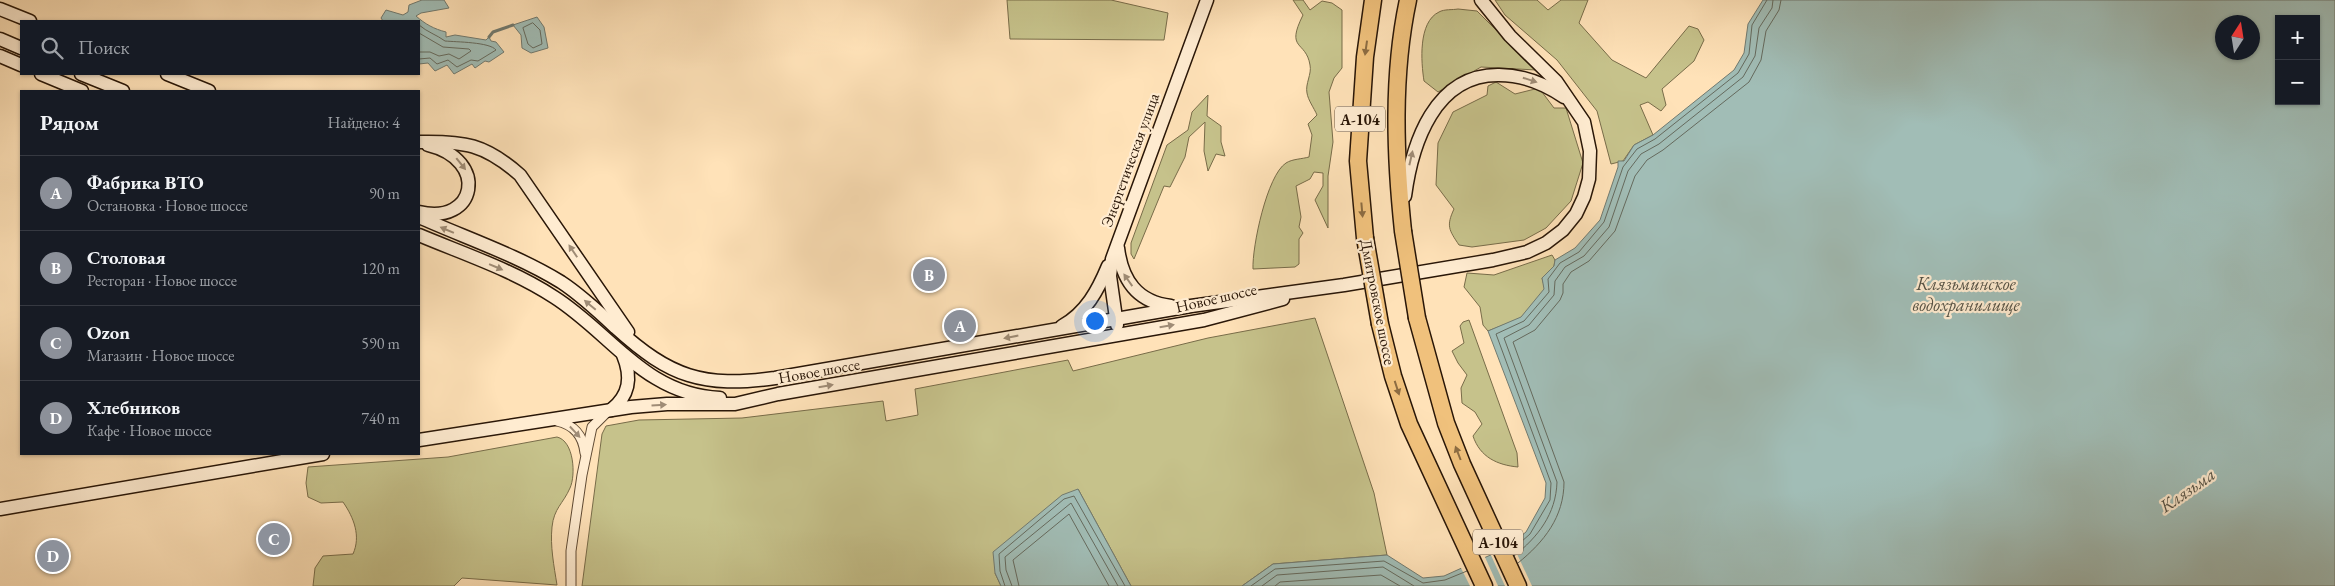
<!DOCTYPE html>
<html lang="ru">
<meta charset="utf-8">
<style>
body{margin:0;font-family:"EB Garamond",serif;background:#242831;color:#f1f3f6}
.controls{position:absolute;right:15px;top:15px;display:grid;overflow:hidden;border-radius:0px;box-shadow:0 1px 4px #0004}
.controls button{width:45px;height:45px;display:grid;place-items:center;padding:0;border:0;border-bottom:1px solid #363941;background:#171b24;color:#f1f3f6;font:25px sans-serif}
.compass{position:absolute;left:2215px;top:15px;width:45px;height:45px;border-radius:50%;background:#171b24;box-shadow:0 1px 4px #0004;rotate:12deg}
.you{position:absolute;left:1094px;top:320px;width:18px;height:18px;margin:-12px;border:4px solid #fff;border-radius:50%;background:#1a73e8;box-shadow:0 0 0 8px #1a73e833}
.badge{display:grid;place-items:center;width:32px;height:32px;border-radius:50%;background:#8c9099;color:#fff;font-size:16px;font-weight:700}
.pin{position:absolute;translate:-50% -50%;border:2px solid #fff;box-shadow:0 1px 5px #0006}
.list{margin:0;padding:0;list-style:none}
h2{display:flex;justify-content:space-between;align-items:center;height:65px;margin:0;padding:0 20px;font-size:21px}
h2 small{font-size:16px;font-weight:400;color:#9ea1a6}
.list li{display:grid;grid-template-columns:32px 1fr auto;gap:15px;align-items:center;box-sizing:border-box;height:75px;padding:0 20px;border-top:1px solid #363941}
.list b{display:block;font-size:19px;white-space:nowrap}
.list p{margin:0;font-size:16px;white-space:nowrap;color:#9ea1a6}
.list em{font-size:16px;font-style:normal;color:#9ea1a6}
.icon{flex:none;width:28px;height:28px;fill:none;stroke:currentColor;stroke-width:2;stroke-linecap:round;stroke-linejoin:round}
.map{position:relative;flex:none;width:2335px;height:586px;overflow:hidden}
.search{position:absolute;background:#171b24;box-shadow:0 1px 4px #0004;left:20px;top:20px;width:400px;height:55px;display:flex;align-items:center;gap:12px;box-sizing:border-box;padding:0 18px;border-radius:0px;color:#9ea1a6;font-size:19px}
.panel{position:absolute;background:#171b24;box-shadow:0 1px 4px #0004;left:20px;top:90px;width:400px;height:365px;border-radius:0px}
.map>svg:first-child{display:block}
.green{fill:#c6c28b;stroke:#786c49}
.water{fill:#a1bdb6;stroke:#717a70;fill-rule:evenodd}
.pier{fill:#ffe2b8}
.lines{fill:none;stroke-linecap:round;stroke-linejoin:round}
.shore{stroke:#656a5e;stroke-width:1}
.stream{stroke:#717a70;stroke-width:3}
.street-casing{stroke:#5e4933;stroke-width:11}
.secondary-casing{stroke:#291607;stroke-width:15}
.highway-casing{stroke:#291607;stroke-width:19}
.street{stroke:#ffecd1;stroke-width:9}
.secondary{stroke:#ffecd1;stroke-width:12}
.highway{stroke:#f0c17c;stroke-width:16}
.highway-bridge-casing{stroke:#291607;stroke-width:19;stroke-linecap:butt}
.highway-bridge{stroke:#f0c17c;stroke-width:16}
.oneway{fill:#8c6c42}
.oneway2{fill:#9f8c76}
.labels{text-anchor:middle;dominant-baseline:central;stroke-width:4.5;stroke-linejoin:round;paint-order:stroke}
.shield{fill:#ffecd1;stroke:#695644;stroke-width:1}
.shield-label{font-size:15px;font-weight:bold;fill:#291607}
.street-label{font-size:16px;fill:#291607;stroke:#ffecd1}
.water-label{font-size:18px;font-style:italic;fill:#535044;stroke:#ffecd1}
</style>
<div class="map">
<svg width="2335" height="586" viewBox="0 0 2335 586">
<rect width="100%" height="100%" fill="#ffe2b8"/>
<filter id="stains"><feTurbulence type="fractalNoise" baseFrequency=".004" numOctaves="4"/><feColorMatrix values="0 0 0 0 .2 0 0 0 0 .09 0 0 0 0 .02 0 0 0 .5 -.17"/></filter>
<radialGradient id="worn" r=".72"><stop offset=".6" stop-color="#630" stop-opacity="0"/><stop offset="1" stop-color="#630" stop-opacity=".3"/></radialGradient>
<!-- green -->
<g class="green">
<polygon points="1007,0 1111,0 1168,13 1164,40 1010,39"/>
<path d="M1293,0H1303L1310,10L1322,1L1332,3L1342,10V68L1334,78L1329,92L1333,142L1328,176V228L1315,200L1323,186V173L1314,172L1310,179L1296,186L1301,217L1299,227L1303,233L1299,239V264L1295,267L1253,269C1252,247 1267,175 1286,163C1292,159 1302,159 1309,157L1312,135L1308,124L1317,115C1314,108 1308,100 1307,93C1305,84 1312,74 1310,65C1306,40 1285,51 1303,15Z"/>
<polygon points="1495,0 1537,0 1548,10 1561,0 1588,0 1579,23 1612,60 1646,78 1689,26 1698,29 1704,40 1694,61 1662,89 1666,105 1661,111 1648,102 1640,105 1653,135 1634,145 1623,161 1611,164 1597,111 1557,60 1505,15"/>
<path d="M1458,9L1477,11L1536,70L1481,67L1438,92L1424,81C1421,62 1418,22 1439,12C1444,9 1453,10 1458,9Z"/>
<path d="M1496,82L1515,94L1539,88L1554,108H1566L1583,163L1571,201L1546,228L1524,240L1472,247L1459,245C1449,230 1446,226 1454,209L1436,185L1438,143L1453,112L1487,95L1488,86Z"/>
<polygon points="1208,95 1207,116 1221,126 1221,142 1225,156 1216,154 1208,171 1204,151 1205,122 1189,137 1185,157 1170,187 1164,186 1134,259 1131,254 1131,243 1167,145 1188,130 1192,112"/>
<polygon points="1552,255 1555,260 1554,266 1542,278 1545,289 1521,318 1488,331 1483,325 1480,307 1464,287 1467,273 1494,275"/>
<polygon points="1315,318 1374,493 1387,555 1273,564 1242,586 1131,586 1078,489 995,573 1001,586 582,586 602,434 606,426 639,420 742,418 883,401 886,421 918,415 915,389 1068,360 1073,371 1208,338"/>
<path d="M1469,320L1517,453L1518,467C1497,465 1480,457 1473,436L1482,424L1475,412L1462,403L1461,388L1467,375L1458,363L1452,351L1464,343L1460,326L1463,322Z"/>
<path d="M557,437C574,441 576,475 570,488C563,504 554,508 552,527C550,546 554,566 557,585L462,578L454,586H313L315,568L323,556L353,554C361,536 354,518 343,502L321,503L308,497L306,483L308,467L448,457Z"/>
</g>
<!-- water -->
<g class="water">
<path d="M422,0H444L449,8L421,13L416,16C425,24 434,29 446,32V37L455,35L486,40L489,37L491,41L496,42L504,52L489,62L485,61L475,68L472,64L454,74L447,65L435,71L428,63L419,64V21H383L381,18L386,10L403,15L408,12L409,5Z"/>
<path d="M1763,0H2335V586H1242L1273,564L1387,555L1423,578L1444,576L1506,548L1526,532L1545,498L1546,483L1488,331L1521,317L1544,289L1542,278L1554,266L1555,260L1575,248L1600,220L1618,167V161H1624L1634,145L1653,135L1734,70L1744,53L1748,24ZM2279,19H2316V101H2279ZM2222,22H2252V52H2222Z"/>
<polygon points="537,17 544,27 548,48 531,53 522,48 521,35 513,25"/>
<polygon points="1078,489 1131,586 1001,586 995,573 993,552 1062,495"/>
</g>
<!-- pier -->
<g class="pier">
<polygon points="1511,541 1532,586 1505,586 1490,553"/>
<polygon points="1484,555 1498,586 1470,586 1460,566"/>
</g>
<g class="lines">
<!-- shore -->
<g class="shore">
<polygon points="533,23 540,30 542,44 533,48 528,44 523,28"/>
<path d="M419,25C427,32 437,35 445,41C456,42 490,42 496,50L478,61L471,60L457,67L448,60L437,64L430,58L419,59"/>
<polyline points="419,33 443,47 469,49 471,51 459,59 449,54 439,56 430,52 419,52"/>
<polyline points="1512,550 1530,534 1550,500 1551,483 1496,334 1524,321 1549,292 1548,279 1560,263 1579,252 1604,222 1623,167 1637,149 1655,139 1738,73 1749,54 1752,25 1767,0"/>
<path d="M1514,556C1538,537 1556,514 1557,482L1504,338L1529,325L1554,295L1555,281L1565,267L1584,256L1609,227L1628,171L1641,154L1659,144L1743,77L1755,56L1759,28L1772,8L1773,0"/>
<path d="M1518,563C1544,542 1564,517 1564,482L1513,342L1535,330L1560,300L1563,293V284L1571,272L1589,261L1615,231L1635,176L1647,160L1663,150L1749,82L1761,60L1766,31L1779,10L1781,0"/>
<polyline points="1005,586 1000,571 999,554 1064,499 1074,496 1125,586"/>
<polyline points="1012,586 1006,570 1005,557 1071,503 1118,586"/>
<polyline points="1019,586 1013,560 1069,514 1109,586"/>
<polyline points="1251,586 1275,569 1384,561 1423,583 1445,580 1467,571"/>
<polyline points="1262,586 1277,575 1383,567 1414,586"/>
<polyline points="1275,586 1280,582 1381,575 1400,586"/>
</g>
<!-- stream -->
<polyline class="stream" points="489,37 493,32 513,25"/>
<defs>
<g id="street">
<path d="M557,421C574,425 583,435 585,453"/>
<polyline points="571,586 571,551 582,475 592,427 607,412"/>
</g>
<g id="secondary">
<polyline points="0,9 30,21"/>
<polyline points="0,39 21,48"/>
<polyline points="0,56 21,65"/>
<polyline points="41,74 82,91"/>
<polyline points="81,74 123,91"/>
<polyline points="167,74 209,91"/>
<path d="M419,142C464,141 485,144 520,175L628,332"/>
<path d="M1405,196C1412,143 1435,74 1499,75C1522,75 1545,84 1564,97"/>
<path d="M419,212C476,226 490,160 428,145"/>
<path d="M419,217C466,238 517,255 561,282C581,295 599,312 616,328C670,377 703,388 775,378L1191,306L1344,285L1493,260L1527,252L1546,243L1563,230L1576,214L1584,197L1589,179L1590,151L1584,122L1556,81L1510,36L1481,0"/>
<path d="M419,235C464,254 513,270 554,297C611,333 645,395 720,398"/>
<path d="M1118,248C1122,280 1137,302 1171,306"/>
<polyline points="1117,325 1110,276 1112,259 1207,0"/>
<path d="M1062,326C1086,313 1098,290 1108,266"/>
<path d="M611,410C630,395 632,377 623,355"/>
<polyline points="419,440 631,407 667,404 735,404 778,394 1204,320 1283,299"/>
<polyline points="0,509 323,454"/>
</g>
<g id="highway">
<path d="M1403,231C1395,155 1392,75 1408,0"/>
<polyline points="1365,238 1358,161 1365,57 1373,0"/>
<polyline points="1417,318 1446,423 1462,464 1518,586"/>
<polyline points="1380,324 1393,376 1409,424 1484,586"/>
</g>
</defs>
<!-- street casing -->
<use href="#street" class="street-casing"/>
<!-- secondary casing -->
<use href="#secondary" class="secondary-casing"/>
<!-- highway casing -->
<use href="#highway" class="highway-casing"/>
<!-- street -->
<use href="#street" class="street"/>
<!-- secondary -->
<use href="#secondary" class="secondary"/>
<!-- highway -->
<use href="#highway" class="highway"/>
<defs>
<g id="highway-bridge">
<polyline points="1403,231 1417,318"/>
<polyline points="1365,238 1380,324"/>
</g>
</defs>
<!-- highway-bridge casing -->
<use href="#highway-bridge" class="highway-bridge-casing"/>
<!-- highway-bridge -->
<use href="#highway-bridge" class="highway-bridge"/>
</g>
<!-- one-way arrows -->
<defs><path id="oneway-solid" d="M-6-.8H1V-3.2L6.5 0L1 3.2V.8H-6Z" transform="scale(1.25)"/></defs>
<g class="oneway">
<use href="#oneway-solid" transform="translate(1366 48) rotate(98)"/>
<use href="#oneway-solid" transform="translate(1362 210) rotate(85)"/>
<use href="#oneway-solid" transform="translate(1397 388) rotate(72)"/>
<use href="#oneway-solid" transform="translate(1458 453) rotate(-111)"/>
</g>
<g class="oneway2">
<use href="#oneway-solid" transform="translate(1530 80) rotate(18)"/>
<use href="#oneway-solid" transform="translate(1411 158) rotate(-77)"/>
<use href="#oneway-solid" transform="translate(461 164) rotate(51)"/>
<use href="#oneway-solid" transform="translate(447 230) rotate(-157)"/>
<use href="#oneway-solid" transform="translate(573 251) rotate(-124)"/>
<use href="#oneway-solid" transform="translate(496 267) rotate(23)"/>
<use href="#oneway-solid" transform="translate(1128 280) rotate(-125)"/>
<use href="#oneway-solid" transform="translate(590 305) rotate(-140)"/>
<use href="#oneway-solid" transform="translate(1167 326) rotate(-10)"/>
<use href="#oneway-solid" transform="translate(1011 337) rotate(169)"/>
<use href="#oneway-solid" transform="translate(826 386) rotate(-10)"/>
<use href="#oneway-solid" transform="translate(659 405) rotate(-4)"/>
<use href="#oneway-solid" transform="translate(575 432) rotate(47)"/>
</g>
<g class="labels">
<!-- shield labels -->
<g class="shield">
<rect x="1335" y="106.5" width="50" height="25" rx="4"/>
<rect x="1473" y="529.5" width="50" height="25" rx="4"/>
</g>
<g class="shield-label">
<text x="1360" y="119">А-104</text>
<text x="1498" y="542">А-104</text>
</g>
<!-- street labels -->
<g class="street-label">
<text transform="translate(1130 160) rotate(-70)">Энергетическая улица</text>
<text transform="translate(1216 298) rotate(-13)">Новое шоссе</text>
<text transform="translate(1378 302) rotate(79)">Дмитровское шоссе</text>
<text transform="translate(819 371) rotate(-10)">Новое шоссе</text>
</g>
<!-- water labels -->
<g class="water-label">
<text x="1966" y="283">Клязьминское<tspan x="1966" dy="21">водохранилище</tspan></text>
<text transform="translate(2187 490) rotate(-35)">Клязьма</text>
</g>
</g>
<rect width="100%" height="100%" filter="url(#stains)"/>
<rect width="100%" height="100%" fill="url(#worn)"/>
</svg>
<div class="controls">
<button>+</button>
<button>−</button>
</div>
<svg class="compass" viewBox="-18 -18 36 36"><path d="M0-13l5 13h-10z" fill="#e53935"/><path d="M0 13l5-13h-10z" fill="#9ea1a6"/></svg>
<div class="you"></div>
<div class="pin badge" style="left:960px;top:326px">A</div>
<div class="pin badge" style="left:929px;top:275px">B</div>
<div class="pin badge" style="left:274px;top:539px">C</div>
<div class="pin badge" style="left:53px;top:556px">D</div>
<div class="search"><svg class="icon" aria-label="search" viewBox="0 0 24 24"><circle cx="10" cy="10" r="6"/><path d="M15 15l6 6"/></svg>Поиск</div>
<section class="panel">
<h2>Рядом<small>Найдено: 4</small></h2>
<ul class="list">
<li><span class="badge">A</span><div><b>Фабрика ВТО</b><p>Остановка · Новое шоссе</p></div><em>90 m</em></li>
<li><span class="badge">B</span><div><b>Столовая</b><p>Ресторан · Новое шоссе</p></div><em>120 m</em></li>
<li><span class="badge">C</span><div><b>Ozon</b><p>Магазин · Новое шоссе</p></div><em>590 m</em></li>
<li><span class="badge">D</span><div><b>Хлебников</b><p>Кафе · Новое шоссе</p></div><em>740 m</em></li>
</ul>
</section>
</div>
